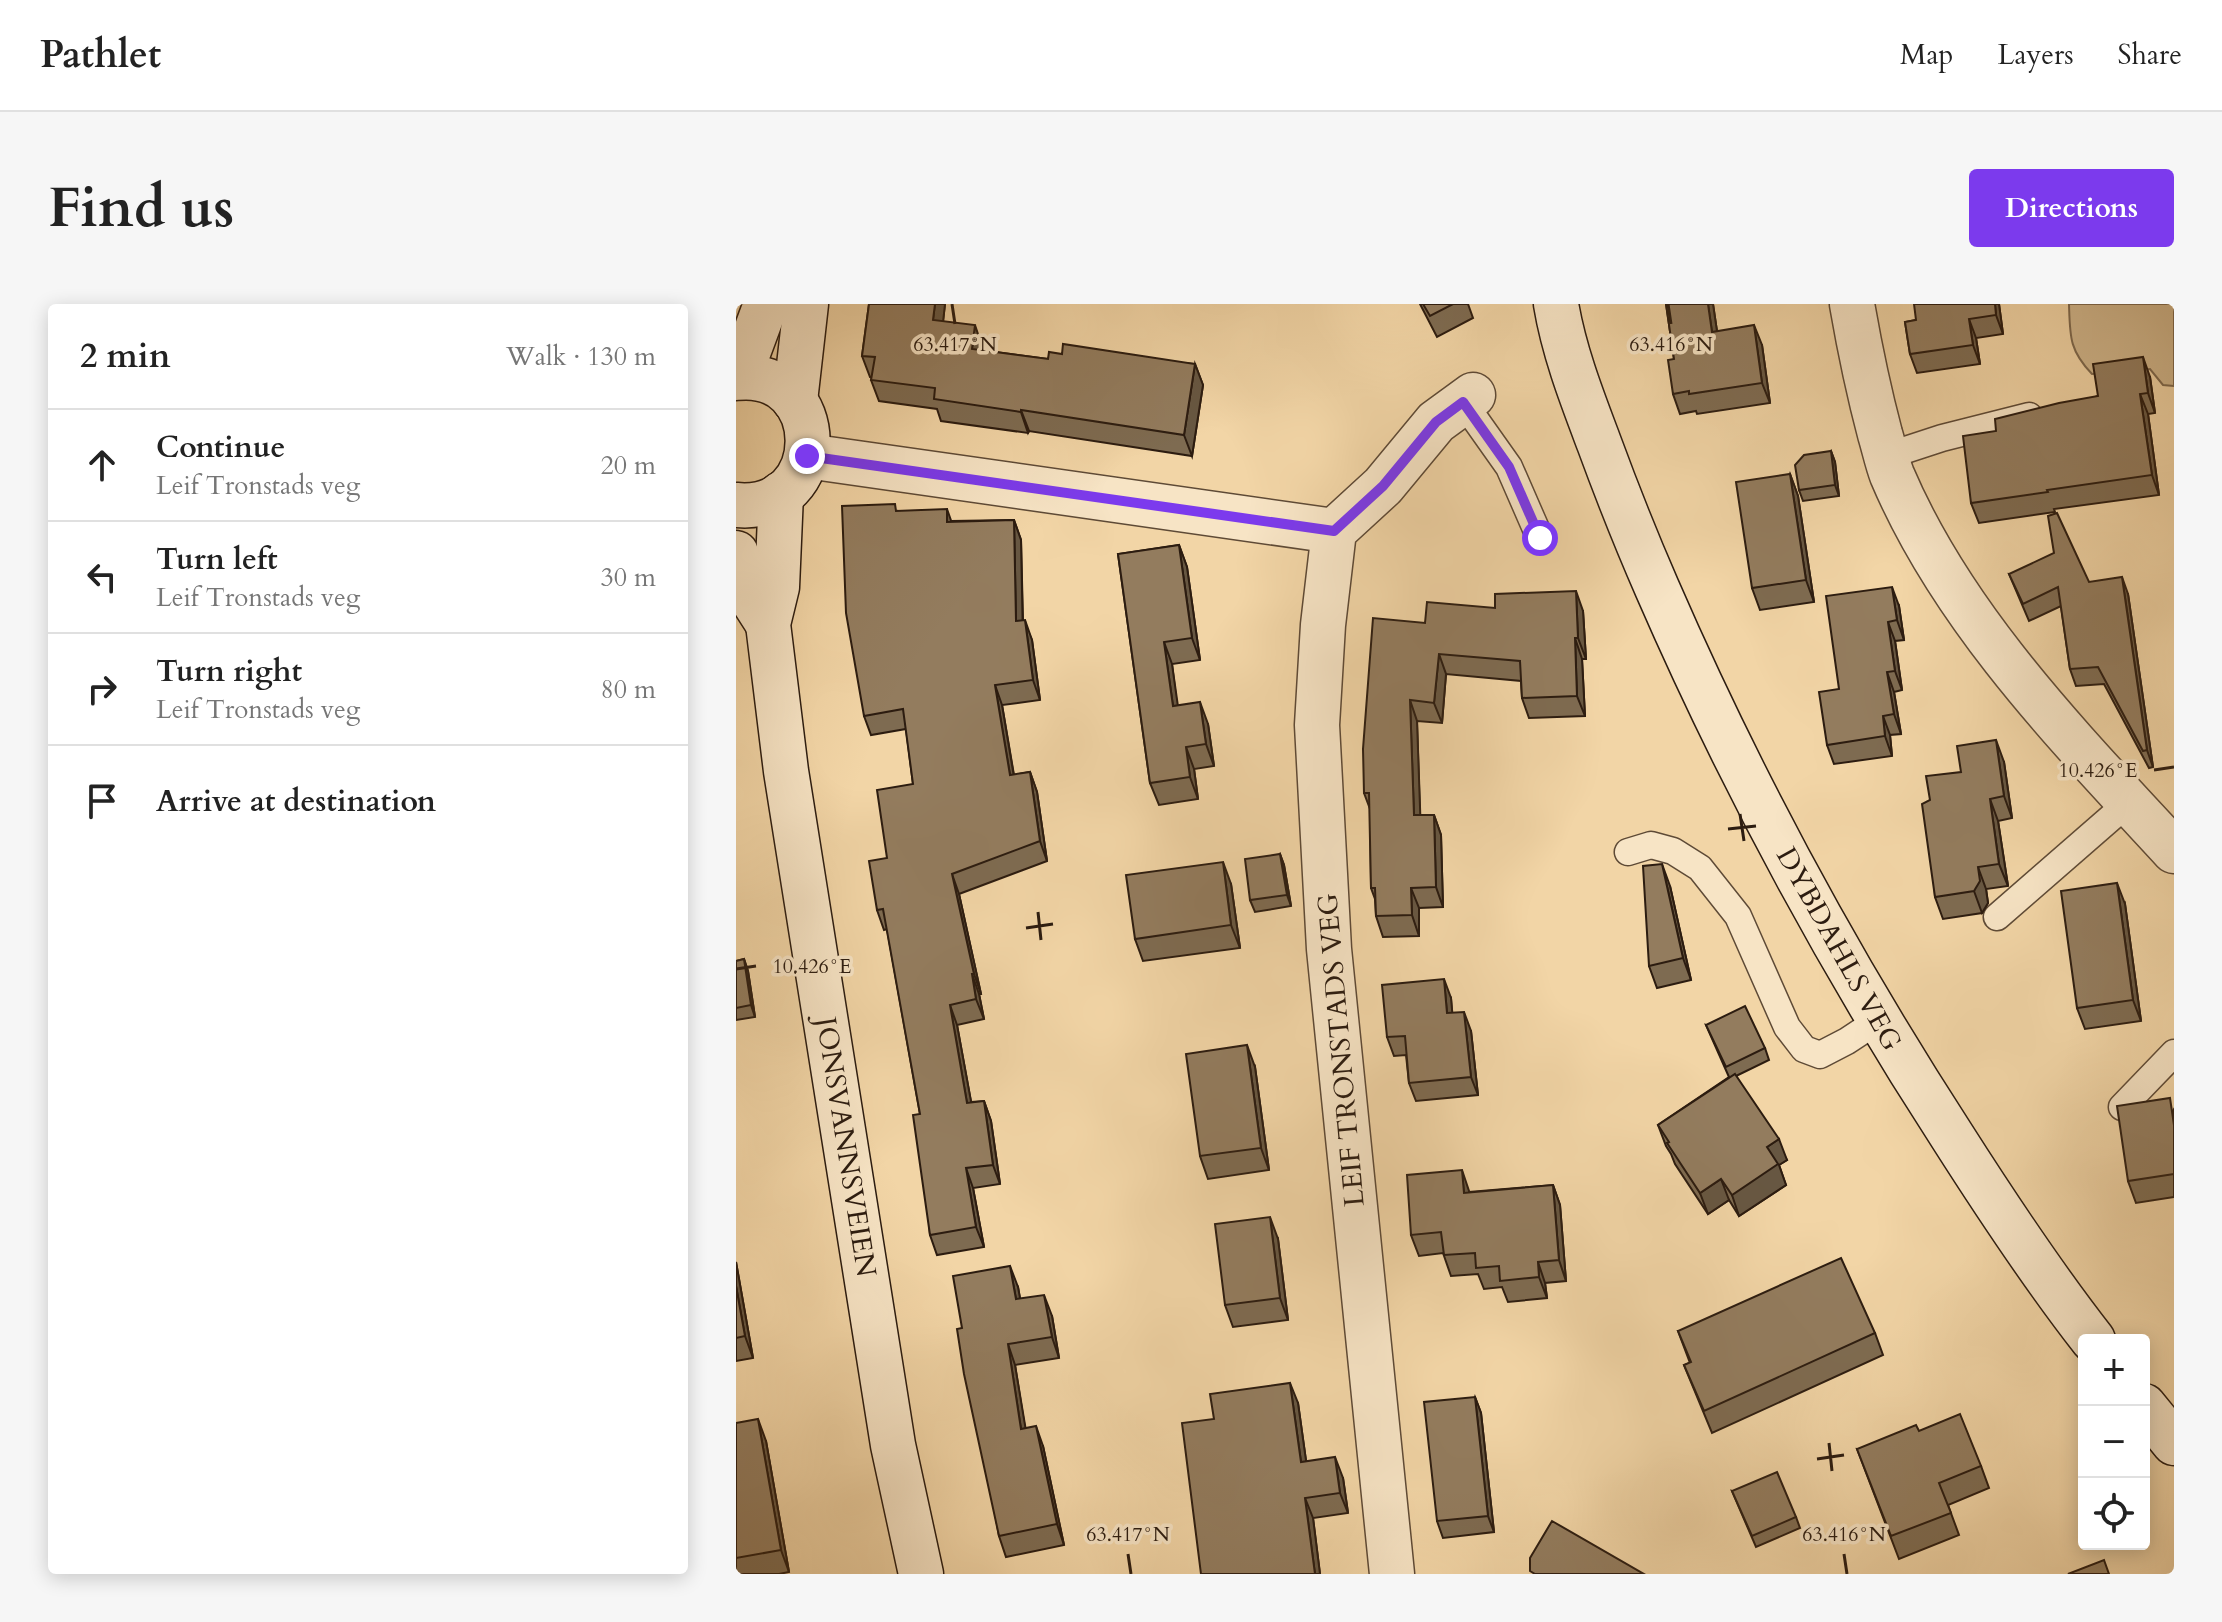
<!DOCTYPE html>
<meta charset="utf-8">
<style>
body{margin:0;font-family:Cardo,serif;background:#f6f6f6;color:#222}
.controls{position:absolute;right:24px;bottom:24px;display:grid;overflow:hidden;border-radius:8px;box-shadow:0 4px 20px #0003}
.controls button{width:72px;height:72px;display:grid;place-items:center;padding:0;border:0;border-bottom:2px solid #e0e0e0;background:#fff;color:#222;font:40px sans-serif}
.stop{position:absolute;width:24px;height:24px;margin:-18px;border:6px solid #7c3aed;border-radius:50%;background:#fff}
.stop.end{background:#7c3aed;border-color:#fff;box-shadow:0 2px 8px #0008}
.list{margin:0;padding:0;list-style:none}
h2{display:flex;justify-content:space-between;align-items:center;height:104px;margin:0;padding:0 32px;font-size:34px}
h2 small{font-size:26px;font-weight:400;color:#767676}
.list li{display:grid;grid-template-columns:52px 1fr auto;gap:24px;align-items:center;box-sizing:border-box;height:112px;padding:0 32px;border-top:2px solid #e0e0e0}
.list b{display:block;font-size:30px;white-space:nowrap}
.list p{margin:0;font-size:26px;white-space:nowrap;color:#767676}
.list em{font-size:26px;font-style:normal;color:#767676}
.icon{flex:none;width:44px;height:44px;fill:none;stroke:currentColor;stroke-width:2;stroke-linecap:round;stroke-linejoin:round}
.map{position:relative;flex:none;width:1438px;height:1270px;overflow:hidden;border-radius:8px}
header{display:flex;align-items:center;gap:48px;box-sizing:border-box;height:112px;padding:0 40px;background:#fff;border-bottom:2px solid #e0e0e0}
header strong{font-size:38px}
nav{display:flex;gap:44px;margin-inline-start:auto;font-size:28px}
.intro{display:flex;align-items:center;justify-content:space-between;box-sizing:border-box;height:192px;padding:0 48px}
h1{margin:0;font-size:56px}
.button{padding:20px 36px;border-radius:8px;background:#7c3aed;color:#fff;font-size:28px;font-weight:700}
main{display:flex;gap:48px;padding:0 48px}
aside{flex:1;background:#fff;border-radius:8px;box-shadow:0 4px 20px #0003}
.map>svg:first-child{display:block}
.green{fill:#d0b68c;stroke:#7e694e;stroke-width:2}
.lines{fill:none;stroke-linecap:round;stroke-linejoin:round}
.lane-casing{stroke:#5e4a36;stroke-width:29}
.street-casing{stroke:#5e4a36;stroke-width:47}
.secondary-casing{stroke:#2c1c10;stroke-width:47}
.lane{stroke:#f7e4c5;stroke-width:26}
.street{stroke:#f7e4c5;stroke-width:44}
.secondary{stroke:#f7e4c5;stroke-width:44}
.wall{fill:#7e6b51;stroke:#2c1c10;stroke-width:2}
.shaded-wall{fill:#675742;stroke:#2c1c10;stroke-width:2}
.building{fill:#937c5e;stroke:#2c1c10;stroke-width:2}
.route{stroke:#7c3aed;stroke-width:10}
.ticks{fill:none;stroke:#2c1c10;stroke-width:3}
.labels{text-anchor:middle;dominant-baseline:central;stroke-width:7;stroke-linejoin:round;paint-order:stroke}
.street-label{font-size:28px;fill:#2c1c10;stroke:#f7e4c5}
.ticks-label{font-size:20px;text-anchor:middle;fill:#2c1c10;stroke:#f7e4c5;stroke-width:7;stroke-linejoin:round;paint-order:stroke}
</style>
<header>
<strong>Pathlet</strong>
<nav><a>Map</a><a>Layers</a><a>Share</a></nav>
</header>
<div class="intro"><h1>Find us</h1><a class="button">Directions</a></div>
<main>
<aside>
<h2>2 min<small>Walk · 130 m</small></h2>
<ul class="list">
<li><svg class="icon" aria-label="ahead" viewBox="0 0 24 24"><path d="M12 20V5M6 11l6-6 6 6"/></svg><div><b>Continue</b><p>Leif Tronstads veg</p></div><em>20 m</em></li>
<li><svg class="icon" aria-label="left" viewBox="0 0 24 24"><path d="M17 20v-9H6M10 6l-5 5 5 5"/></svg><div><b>Turn left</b><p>Leif Tronstads veg</p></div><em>30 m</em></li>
<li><svg class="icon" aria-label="right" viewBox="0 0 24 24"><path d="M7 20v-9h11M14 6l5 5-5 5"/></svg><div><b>Turn right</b><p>Leif Tronstads veg</p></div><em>80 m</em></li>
<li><svg class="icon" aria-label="arrive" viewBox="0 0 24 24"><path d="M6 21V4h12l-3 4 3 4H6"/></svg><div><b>Arrive at destination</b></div></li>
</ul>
</aside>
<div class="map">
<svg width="1438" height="1270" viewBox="0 0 1438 1270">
<rect width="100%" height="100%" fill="#f2d5a6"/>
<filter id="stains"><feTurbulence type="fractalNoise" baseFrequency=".0025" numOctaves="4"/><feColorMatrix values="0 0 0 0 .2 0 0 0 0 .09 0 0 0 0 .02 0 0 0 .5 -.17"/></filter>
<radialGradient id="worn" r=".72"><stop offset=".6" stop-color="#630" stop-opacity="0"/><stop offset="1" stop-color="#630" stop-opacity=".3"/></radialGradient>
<!-- green -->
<path class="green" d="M1333,0H1438V82L1427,81L1414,65L1356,70C1333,46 1334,32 1333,0Z"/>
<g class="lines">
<defs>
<g id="lane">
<polyline points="727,98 773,163 804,234"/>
<polyline points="1151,152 1206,134 1293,112"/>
<polyline points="892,548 915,541 937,547 964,564 1002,612 1051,723 1068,745 1084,751 1111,737 1143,716"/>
<polyline points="1261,613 1393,498"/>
<polyline points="1386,803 1438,749"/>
</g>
<g id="street">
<path d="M1116,0C1124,46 1132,85 1144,130C1148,143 1151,158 1156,171C1217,315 1333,433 1438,547"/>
<polyline points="71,152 598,227"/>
<polyline points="656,1270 593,645 581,421 587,321 598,227 647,182 700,118 737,91"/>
</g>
<g id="secondary">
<path d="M820,0C828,48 846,94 863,139C881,188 900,236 921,284C1004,475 1103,658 1216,832C1260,901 1306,971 1357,1036"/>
<polyline points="3,73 30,0"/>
<path d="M0,74C95,63 96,210 0,201"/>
<polyline points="59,97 70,0"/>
<polyline points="45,190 41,283 32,320 50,467 157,1141 185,1270"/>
<polyline points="0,249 11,287 32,320"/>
<polyline points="1408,1102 1438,1139"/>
</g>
</defs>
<!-- lane casing -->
<use href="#lane" class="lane-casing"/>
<!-- street casing -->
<use href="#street" class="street-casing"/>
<!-- secondary casing -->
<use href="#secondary" class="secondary-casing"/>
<!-- lane -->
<use href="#lane" class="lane"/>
<!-- street -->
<use href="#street" class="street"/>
<!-- secondary -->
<use href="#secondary" class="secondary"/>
</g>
<!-- wall -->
<g class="wall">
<polygon points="133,0 209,0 207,17 246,42 246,46 312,55 326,50 459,60 467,81 456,152 293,127 292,129 205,117 201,105 143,97 135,76 136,73 134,73 126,52"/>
<polygon points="684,0 732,0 737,14 701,33"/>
<polygon points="930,0 977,0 981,27 1026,41 1034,99 961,110 960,107 944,110 937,90 938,55"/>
<polygon points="1263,0 1267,30 1240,34 1244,60 1181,69 1174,50 1169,18"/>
<polygon points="1414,73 1419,109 1412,110 1423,191 1318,205 1319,208 1243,219 1235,199 1260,127 1362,92"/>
<polygon points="1095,147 1099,158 1103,192 1067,197 1063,186"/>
<polygon points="1054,170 1062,192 1078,298 1024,306 1016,284"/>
<polygon points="162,207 215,217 278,216 285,236 287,316 296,336 304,396 266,401 278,471 294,468 301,488 311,557 223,590 245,690 243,690 248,715 221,721 235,798 248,797 255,817 264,880 237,884 248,943 201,951 194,931 184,810 151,625 148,626 141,606 151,554 177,480 170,425 135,431 128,412"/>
<polygon points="443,241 451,263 464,356 436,360 441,401 472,420 478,462 458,465 462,495 423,501 414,479 382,250"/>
<polygon points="1273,270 1353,278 1392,290 1417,463 1413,464 1368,380 1340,382 1334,365 1325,302 1293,317"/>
<polygon points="1163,302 1168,336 1159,337 1166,386 1158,388 1165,430 1154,431 1156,452 1098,460 1091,441 1103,385"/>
<polygon points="759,304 847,307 850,355 846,355 849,412 793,414 786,394 785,377 710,370 706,419 681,417 684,511 698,511 705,531 707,603 683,604 683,632 647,633 640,612 639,595 635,584 634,505 628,489 689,319"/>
<polygon points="1268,458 1276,514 1262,517 1272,582 1250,585 1252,599 1246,609 1207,615 1199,593 1194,496 1225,468"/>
<polygon points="544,550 548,561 555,602 519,608 514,596"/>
<polygon points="495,580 504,644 407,657 399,635"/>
<polygon points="934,582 955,676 921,684 913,662"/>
<polygon points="1389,600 1405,717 1349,725 1341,704"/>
<polygon points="8,655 12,667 19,713 0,716 0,657"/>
<polygon points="715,694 716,709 735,727 742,791 680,797 673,779 670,751 658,752 651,733"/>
<polygon points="970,721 1029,744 1033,756 1000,772 1051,856 1043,861 1050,881 1003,912 993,896 972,910 939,860 935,850 930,842 922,821 993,773"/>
<polygon points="519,763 533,866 472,875 464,852"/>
<polygon points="1438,805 1438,893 1400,899 1392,877"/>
<polygon points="817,881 824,901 830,977 809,979 811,994 772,998 766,983 748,985 742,970 715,972 707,949 683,952 675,931 733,888"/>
<polygon points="542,935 552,1016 497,1023 489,1001"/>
<polygon points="0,958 17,1054 0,1057"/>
<polygon points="282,983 284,995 316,1012 323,1054 279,1061 289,1124 307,1142 328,1241 270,1253 263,1232 226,1024"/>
<polygon points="942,1027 1139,1029 1147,1051 976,1129 948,1061 954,1059"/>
<polygon points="739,1093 745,1109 758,1228 707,1234 701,1217"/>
<polygon points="562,1099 570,1157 607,1174 612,1209 577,1214 584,1270 465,1270 478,1115"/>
<polygon points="0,1119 30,1137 53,1268 43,1270 0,1270"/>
<polygon points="1121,1145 1245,1162 1253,1184 1212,1201 1223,1231 1163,1255"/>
<polygon points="996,1187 1060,1213 1064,1224 1020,1243"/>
</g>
<!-- shaded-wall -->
<g class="shaded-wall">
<polygon points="199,0 209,0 205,37 197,16"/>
<polygon points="972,0 977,0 984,48 976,28"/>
<polygon points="1259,0 1263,0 1267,30 1260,11"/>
<polygon points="1233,15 1240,34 1244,60 1237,41"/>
<polygon points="239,21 246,42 243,66 236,45"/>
<polygon points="1018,21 1026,41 1034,99 1026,79"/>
<polygon points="1407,53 1414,73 1419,109 1412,89"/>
<polygon points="459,60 467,81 456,152 448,131"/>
<polygon points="1404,90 1412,110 1423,191 1416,171"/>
<polygon points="285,106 293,127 292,129 285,108"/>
<polygon points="1095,147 1099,158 1103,192 1099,181"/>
<polygon points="1054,170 1062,192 1078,298 1070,276"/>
<polygon points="211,205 218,225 211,218"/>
<polygon points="278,216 285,236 287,337 280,317"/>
<polygon points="443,241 451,263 464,356 456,334"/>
<polygon points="1386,273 1392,290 1417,463 1411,446"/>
<polygon points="1156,283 1163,302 1168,336 1161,316"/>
<polygon points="840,287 847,307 850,355 842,334"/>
<polygon points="289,316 296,336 304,396 297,376"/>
<polygon points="1152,318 1159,337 1166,386 1159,367"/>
<polygon points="839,334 846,355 849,412 841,392"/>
<polygon points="428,338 436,360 445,424 437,402"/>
<polygon points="703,350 710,370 706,419 698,399"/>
<polygon points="1151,368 1158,388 1165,430 1158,410"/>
<polygon points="259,381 266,401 281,491 274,471"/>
<polygon points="674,396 681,417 685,531 678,511"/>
<polygon points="464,398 472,420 478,462 470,440"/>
<polygon points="1147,412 1154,431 1156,452 1149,432"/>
<polygon points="1260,436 1268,458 1276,514 1268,492"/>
<polygon points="450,443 458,465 462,495 454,473"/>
<polygon points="294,468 301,488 311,557 304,537"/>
<polygon points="1254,495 1262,517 1272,582 1263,560"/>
<polygon points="698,511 705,531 707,603 700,583"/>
<polygon points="544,550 548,561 555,602 551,591"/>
<polygon points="487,558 495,580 504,644 495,621"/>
<polygon points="926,560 934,582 955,676 947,654"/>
<polygon points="1242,563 1250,585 1252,599 1246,609 1238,587"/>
<polygon points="216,570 223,590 245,690 238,670"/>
<polygon points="1381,579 1389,600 1405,717 1397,696"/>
<polygon points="675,584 683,604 683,632 676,611"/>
<polygon points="8,655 12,667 19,713 15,701"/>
<polygon points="236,670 243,690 248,715 240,695"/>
<polygon points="708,675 715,694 718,728 711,709"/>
<polygon points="214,701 221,721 239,819 231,799"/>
<polygon points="728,708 735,727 742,791 735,773"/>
<polygon points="511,741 519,763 533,866 525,844"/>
<polygon points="248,797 255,817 264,880 257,861"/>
<polygon points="1043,835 1051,856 1043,861 1050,881 1003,912 996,891 1031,843"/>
<polygon points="230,864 237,884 248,943 240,923"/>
<polygon points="726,866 733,887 735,909 728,889"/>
<polygon points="985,875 993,896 972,910 964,889"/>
<polygon points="817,881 824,901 830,977 823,956"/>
<polygon points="534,913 542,935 552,1016 544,994"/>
<polygon points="0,958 17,1054 9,1032 0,982"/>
<polygon points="802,958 809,979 811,994 803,973"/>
<polygon points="274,962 282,983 288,1016 280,995"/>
<polygon points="308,991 316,1012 323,1054 316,1033"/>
<polygon points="272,1040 279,1061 293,1145 285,1125"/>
<polygon points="554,1079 562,1099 573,1178 565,1158"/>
<polygon points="739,1093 745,1109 758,1228 752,1212"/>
<polygon points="22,1115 30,1137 53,1268 45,1246"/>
<polygon points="300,1122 307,1142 328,1241 321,1220"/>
<polygon points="599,1153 607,1174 612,1209 604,1189"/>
<polygon points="569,1194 577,1214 584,1270 579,1270"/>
</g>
<!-- building -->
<g class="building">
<polygon points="133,0 199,0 197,16 239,21 236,45 312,55 313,48 326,50 327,40 459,60 448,131 285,106 285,108 198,95 199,84 135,76 139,53 126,52"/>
<polygon points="687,0 717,0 694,12"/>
<polygon points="930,0 972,0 976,28 1018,21 1026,79 953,90 953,87 937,90 932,56 938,55"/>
<polygon points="1178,0 1259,0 1260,11 1233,15 1237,41 1174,50 1169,18 1180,16"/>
<polygon points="1407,53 1412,89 1404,90 1416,171 1311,186 1312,188 1235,199 1227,132 1260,127 1259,115 1323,99 1362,92 1357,60"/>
<polygon points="1095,147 1099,181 1063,186 1059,161 1068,151"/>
<polygon points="1054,170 1070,276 1016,284 1000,178"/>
<polygon points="159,200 160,207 211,205 211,218 278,216 280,317 289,316 297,376 259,381 274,471 294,468 304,537 216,570 238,670 236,670 240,695 214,701 231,799 248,797 257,861 230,864 240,923 194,931 177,811 184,810 147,605 141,606 133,557 151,554 141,486 177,480 167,405 128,412 110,309 106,202"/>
<polygon points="1321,209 1353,278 1386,273 1411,446 1407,447 1362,363 1334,365 1322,283 1287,300 1273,270 1318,249 1312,212"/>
<polygon points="443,241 456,334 428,338 437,402 464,398 470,440 450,443 454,473 414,479 382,250"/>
<polygon points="1156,283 1161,316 1152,318 1159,367 1151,368 1158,410 1147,412 1149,432 1091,441 1083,388 1103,385 1090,292"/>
<polygon points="840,287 842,334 839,334 841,392 786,394 784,357 703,350 698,399 674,396 678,511 698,511 700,583 675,584 676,611 640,612 639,584 635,584 633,489 628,489 627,445 637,314 689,319 691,298 759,304 759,290"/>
<polygon points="1260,436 1268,492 1254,495 1263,560 1242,563 1244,577 1238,587 1199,593 1186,500 1194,496 1190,472 1225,468 1221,442"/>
<polygon points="544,550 551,591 514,596 509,555"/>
<polygon points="487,558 495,621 399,635 390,571"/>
<polygon points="926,560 947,654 913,662 907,562"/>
<polygon points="1381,579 1397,696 1341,704 1325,587"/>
<polygon points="8,655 15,701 0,704 0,657"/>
<polygon points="708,675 711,709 728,708 735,773 673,779 669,732 651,733 646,681"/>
<polygon points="1009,702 1029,744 990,763 970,721"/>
<polygon points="511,741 525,844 464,852 450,750"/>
<polygon points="999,770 1043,835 1031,843 1042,860 996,891 985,875 964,889 931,839 933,838 922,821"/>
<polygon points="1434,794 1438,821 1438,870 1392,877 1381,802"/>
<polygon points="726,866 728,889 817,881 823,956 802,958 803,973 764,977 763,962 740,964 739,949 708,951 705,928 675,931 671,871"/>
<polygon points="534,913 544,994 489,1001 479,920"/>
<polygon points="1105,954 1139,1029 968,1107 948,1061 955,1058 942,1027"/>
<polygon points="274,962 280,995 308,991 316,1033 272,1040 285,1125 300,1122 321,1220 263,1232 228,1070 221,1025 226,1024 217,972"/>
<polygon points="0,982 9,1032 0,1034"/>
<polygon points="554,1079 565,1158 599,1153 604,1189 569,1194 579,1270 465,1270 446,1119 478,1115 474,1090"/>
<polygon points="739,1093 752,1212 701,1217 688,1098"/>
<polygon points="1224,1110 1245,1162 1203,1179 1215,1209 1155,1232 1121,1145 1180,1121 1183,1127"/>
<polygon points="22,1115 45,1246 0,1254 0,1119"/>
<polygon points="1041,1168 1060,1213 1016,1232 996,1187"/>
<polygon points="816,1217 908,1270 799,1270 794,1267 794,1254"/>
<polygon points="1368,1256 1373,1270 1332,1270"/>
</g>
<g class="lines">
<!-- route -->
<polyline class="route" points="71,152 598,227 647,182 700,118 727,98 773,163 804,234"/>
</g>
<!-- ticks -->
<path class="ticks" d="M216,0L219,20M932,0L935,20M1418,466L1438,463M1004,510L1008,537M992,525L1020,522M302,608L305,636M290,624L317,620M0,665L20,662M1093,1139L1096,1167M1081,1155L1108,1151M392,1250L395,1270M1108,1250L1111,1270"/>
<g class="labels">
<!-- street labels -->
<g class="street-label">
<text transform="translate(1103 645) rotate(61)">DYBDAHLS VEG</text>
<text transform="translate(605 746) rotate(-95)">LEIF TRONSTADS VEG</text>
<text transform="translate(110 843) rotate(81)">JONSVANNSVEIEN</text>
</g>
</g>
<g class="ticks-label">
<text x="219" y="47">63.417°N</text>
<text x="935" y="47">63.416°N</text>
<text x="1362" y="473">10.426°E</text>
<text x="76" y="669">10.426°E</text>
<text x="392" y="1237">63.417°N</text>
<text x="1108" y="1237">63.416°N</text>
</g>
<rect width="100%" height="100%" filter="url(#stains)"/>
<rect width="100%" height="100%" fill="url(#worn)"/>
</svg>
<div class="controls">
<button>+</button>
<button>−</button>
<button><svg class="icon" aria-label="locate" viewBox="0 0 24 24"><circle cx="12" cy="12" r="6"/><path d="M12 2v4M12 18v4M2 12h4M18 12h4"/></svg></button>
</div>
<div class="stop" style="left:804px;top:234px"></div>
<div class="stop end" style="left:71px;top:152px"></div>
</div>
</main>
